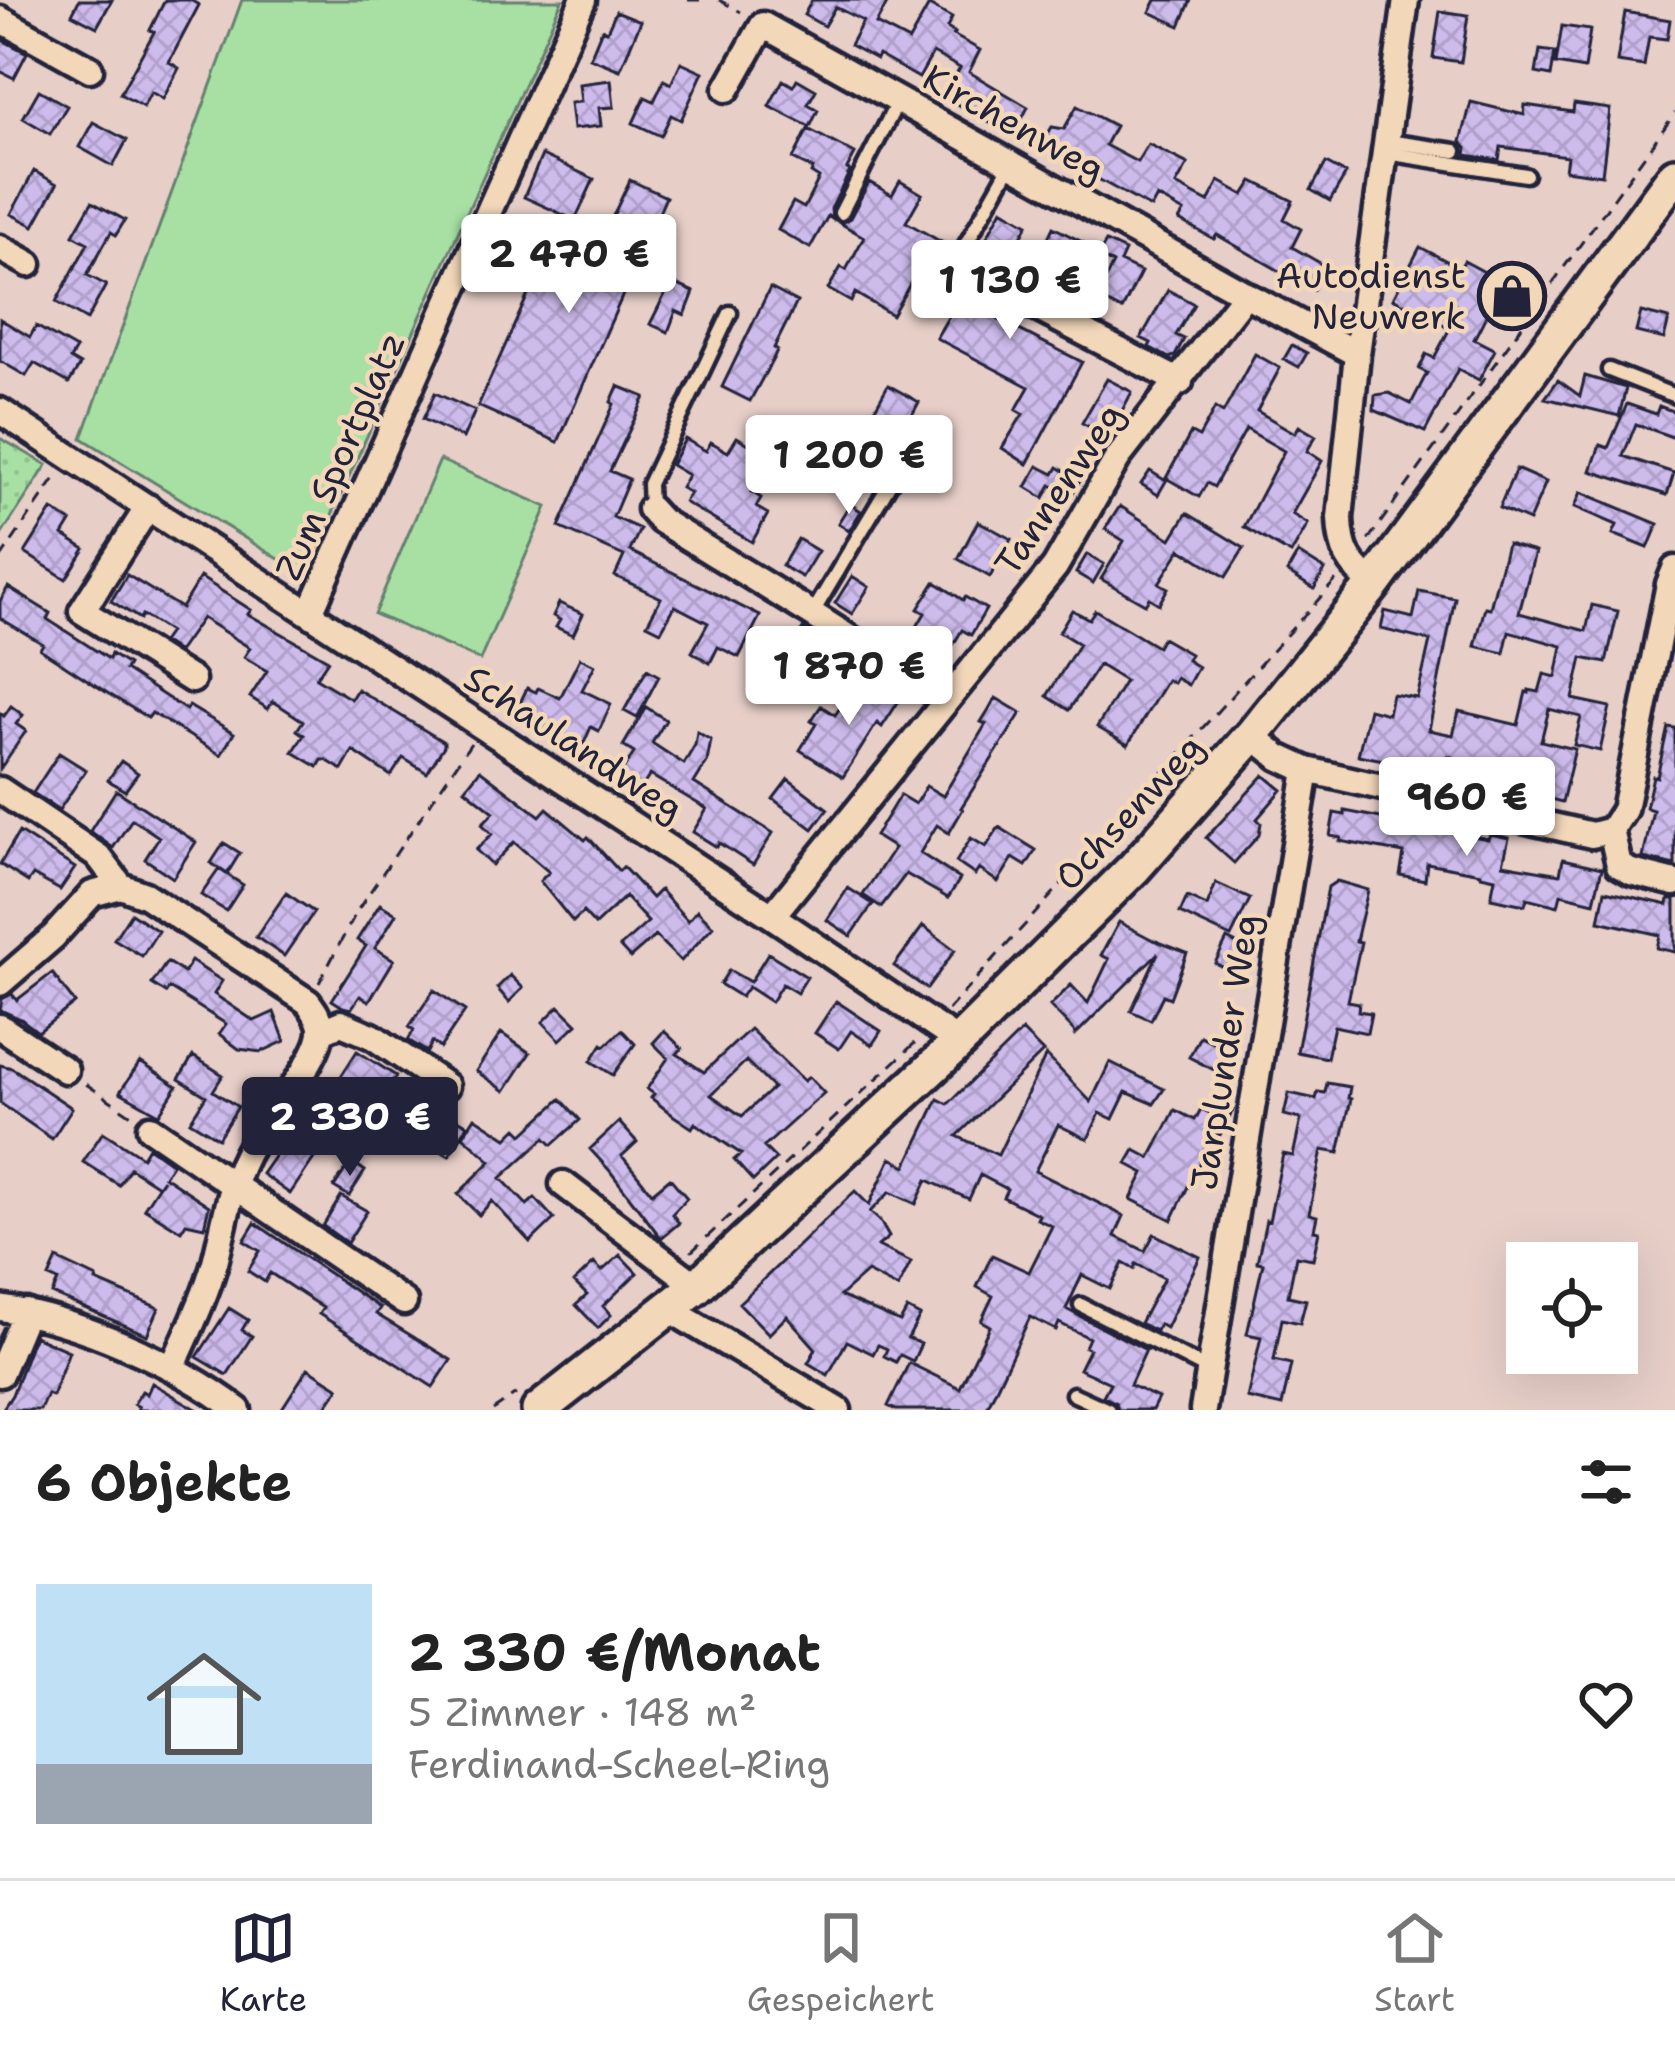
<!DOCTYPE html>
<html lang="de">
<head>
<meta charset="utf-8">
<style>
  body { margin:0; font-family:"Shantell Sans",sans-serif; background:#f6f6f6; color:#222; height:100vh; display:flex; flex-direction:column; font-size:45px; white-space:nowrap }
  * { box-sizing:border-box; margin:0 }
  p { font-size:39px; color:#767676 }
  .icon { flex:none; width:66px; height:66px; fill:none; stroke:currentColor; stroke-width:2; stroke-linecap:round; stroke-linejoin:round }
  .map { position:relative; height:1410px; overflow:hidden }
  .panel { display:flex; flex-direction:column; background:#fff; flex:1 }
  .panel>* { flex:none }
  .controls { position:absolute; left:1506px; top:1242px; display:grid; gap:24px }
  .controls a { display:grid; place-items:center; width:132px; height:132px; border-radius:0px; background:#fff; box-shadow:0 12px 48px #0002; font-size:60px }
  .price { position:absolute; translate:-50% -102px; padding:0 27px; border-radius:12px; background:#fff; color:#222; font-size:39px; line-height:78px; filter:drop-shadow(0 3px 6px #0008) }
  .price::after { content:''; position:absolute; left:50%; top:72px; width:36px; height:27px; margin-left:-18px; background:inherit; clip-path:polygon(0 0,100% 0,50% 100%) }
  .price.active { background:#22223b; color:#fff }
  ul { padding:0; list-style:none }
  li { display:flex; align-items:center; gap:36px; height:300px; padding:0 36px }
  li span { display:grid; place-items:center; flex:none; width:336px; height:240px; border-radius:0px; color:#555 }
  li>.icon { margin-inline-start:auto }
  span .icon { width:144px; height:144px; fill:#fffc; stroke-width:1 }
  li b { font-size:51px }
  h2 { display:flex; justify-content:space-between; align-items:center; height:144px; padding:0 36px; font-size:51px }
  .dock { display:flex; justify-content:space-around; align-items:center; height:168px; border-top:3px solid #e0e0e0; background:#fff; font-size:33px; color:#767676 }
  .dock a { display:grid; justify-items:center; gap:6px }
  .dock .active { color:#22223b }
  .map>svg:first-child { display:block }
  .grass { fill:url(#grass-dots); stroke:#658170; stroke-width:3 }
  .pitch { fill:#a8e0a4; stroke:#658170; stroke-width:3 }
  .building { fill:url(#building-cross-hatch); stroke:#22223b; stroke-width:3; fill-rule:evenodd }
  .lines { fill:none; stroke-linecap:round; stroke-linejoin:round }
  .lane-casing { stroke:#22223b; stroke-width:21 }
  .street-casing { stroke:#22223b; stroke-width:33 }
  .secondary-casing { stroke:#22223b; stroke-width:42 }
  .path { stroke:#22223b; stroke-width:3; stroke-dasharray:12 9; stroke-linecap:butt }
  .lane { stroke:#f2d7b9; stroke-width:12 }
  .street { stroke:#f2d7b9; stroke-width:24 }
  .secondary { stroke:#f2d7b9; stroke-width:33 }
  .labels { text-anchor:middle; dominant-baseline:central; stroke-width:9; stroke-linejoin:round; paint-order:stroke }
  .street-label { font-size:36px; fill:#22223b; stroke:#f2d7b9 }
  .poi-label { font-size:36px; fill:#22223b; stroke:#f2d7b9; text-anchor:end }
</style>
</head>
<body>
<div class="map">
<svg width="1675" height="1410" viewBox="0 0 1675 1410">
  <defs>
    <pattern id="grass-dots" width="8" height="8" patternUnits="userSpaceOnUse" patternTransform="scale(3)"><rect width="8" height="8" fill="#a8e0a4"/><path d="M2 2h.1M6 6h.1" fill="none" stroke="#90c08e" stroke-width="1.8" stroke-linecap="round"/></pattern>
    <pattern id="building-cross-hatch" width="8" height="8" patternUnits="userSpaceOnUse" patternTransform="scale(3)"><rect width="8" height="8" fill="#cdbbec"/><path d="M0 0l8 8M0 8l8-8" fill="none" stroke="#b0a0cb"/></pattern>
  </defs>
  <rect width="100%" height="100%" fill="#e7cfc8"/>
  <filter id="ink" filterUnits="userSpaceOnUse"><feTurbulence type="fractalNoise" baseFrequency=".00833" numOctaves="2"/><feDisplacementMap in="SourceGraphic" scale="24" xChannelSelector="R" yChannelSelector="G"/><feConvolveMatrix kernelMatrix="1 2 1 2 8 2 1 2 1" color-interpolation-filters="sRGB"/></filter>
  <g filter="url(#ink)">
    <path class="grass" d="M0,438L47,465L0,537Z"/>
    <path class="pitch" d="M242,0H562L305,575L82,438Z
      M440,460L547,507L480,660L374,614Z"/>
    <path class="building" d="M79,0H112L97,27L72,14Z
      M165,0H190L199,5L169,62L179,68L163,99L151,92L143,107L120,94L154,32L150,30Z
      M812,0H889L876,24L909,41L929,5L952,18L947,28L955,33L953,35L980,50L969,72L1028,107L1013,136L944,97L960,68L933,53L919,78L878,55L876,59L850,45L863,21L835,7L824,26L804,15Z
      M1156,0H1191L1180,26L1150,12Z
      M616,11L641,21L620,70L590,58L602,29L607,31Z
      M1440,11L1468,15L1461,62L1433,58Z
      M1625,12L1670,20L1667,39L1649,37L1644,66L1617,62Z
      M1562,26L1590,30L1584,69L1556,64Z
      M0,39L27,53L14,78L0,71Z
      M1540,50L1555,52L1551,76L1536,73Z
      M681,62L703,72L681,120L671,115L661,136L633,123L645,97L654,101L664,80L671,84Z
      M797,79L816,90L808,104L818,110L810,127L769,106L783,80L793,86Z
      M611,80L614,107L599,108L601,126L573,129L570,103L581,102L579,84Z
      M39,90L67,106L50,134L23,118Z
      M1471,102L1524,115L1525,105L1573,112L1574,104L1610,109L1602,175L1565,170L1567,156L1501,147L1499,160L1466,155L1467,148L1461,142Z
      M1077,106L1115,126L1105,145L1137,162L1148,144L1188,164L1176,185L1208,202L1219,181L1244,195L1253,181L1293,201L1284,219L1301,229L1292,247L1327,267L1313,290L1217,235L1214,239L1179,220L1184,212L1157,197L1151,208L1045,150L1048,145L1043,142L1052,127L1064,129Z
      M93,122L127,140L113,166L79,147Z
      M808,129L855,154L847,169L850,171L831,209L832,219L828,216L810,248L778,230L793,202L804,208L819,178L811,173L813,169L793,159Z
      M542,155L594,179L575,220L524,197Z
      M1326,163L1346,174L1330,201L1311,190Z
      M34,171L57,184L34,226L11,214Z
      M630,180L666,197L558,442L478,406L562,219L603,237Z
      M900,181L922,194L906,222L952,248L933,281L917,272L892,315L855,293L851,302L828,289L841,267L846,270L864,237L840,223L850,218L869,182L892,195Z
      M92,202L125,220L116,235L111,232L87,275L106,285L87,320L56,302L88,243L73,235Z
      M1002,209L1028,224L996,283L992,281L978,309L1082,362L1027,464L1002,448L1023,414L1016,410L1029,387L936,338L975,271L970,269Z
      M1053,227L1084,243L1067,279L1041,266L1052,245L1046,242Z
      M1106,242L1125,251L1120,262L1141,272L1122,310L1096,297L1113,264L1098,256Z
      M1420,247L1460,268L1464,261L1518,290L1504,316L1490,308L1474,339L1495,350L1479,380L1458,369L1425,432L1374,410L1375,395L1389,393L1411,404L1427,373L1419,369L1426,354L1434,358L1450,328L1393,298Z
      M671,282L694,292L685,315L676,311L668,332L650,324Z
      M770,288L797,302L774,348L777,350L774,357L750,401L722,387Z
      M1168,290L1194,304L1176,335L1184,339L1175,356L1169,358L1149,347L1151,343L1141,338Z
      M1641,312L1669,319L1664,339L1636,332Z
      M0,319L30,337L36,326L76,349L70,359L80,365L69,383L34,363L26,376L0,361Z
      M1292,345L1307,353L1299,367L1284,359Z
      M1255,354L1280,368L1257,411L1295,433L1299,426L1316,436L1307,451L1322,461L1292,514L1308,524L1291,554L1244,527L1284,451L1246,429L1214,487L1207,483L1199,497L1166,478L1191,433L1199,437L1215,408L1223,413Z
      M1585,376L1626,388L1619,416L1545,398L1558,380L1580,396Z
      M1107,379L1132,392L1108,437L1082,423Z
      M888,385L919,402L898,441L867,423Z
      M618,386L645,397L610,471L629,479L613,517L640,529L630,551L760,616L739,657L718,647L710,663L692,652L708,623L675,606L661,631L647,624L661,598L615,576L624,556L559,527L614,404L611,402Z
      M435,393L475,411L463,438L423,419Z
      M1627,404L1656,414L1659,406L1675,412V438L1636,424L1623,456L1674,473L1667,495L1591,471L1600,445L1608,448Z
      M737,437L762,452L759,457L770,463L752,492L761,498L756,507L768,514L752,542L684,502L690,493L681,488L688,475L671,465L685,439L706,451L711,442L728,452Z
      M1038,466L1054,474L1058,467L1080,481L1071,496L1051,485L1044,498L1026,487Z
      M1516,469L1546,482L1529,521L1499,508Z
      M1150,471L1166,481L1158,495L1141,484Z
      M1581,492L1658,524L1648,548L1613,534L1617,525L1575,507Z
      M850,504L861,511L849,531L838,523Z
      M1120,506L1171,539L1187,513L1244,548L1226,577L1181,549L1159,583L1168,588L1159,604L1149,598L1145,604L1101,579L1124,541L1105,529Z
      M52,510L71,522L63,535L85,549L66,579L25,553Z
      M978,521L1011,539L990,577L958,559Z
      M798,539L818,551L802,577L782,566Z
      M1507,544L1535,552L1519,613L1586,631L1592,605L1618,611L1606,663L1582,658L1573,699L1610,707L1600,751L1574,745L1581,717L1549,709L1541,741L1575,749L1562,802L1529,794L1533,777L1448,756L1445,772L1358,755L1369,709L1388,714L1392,694L1417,698L1430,641L1381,629L1385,611L1413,618L1419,591L1455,598L1429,730L1453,735L1459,711L1518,725L1526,692L1529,693V690L1539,692L1544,674L1556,677L1562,646L1509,631L1504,653L1475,646L1485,607L1490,608Z
      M1298,553L1325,570L1314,589L1287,572Z
      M1087,554L1104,564L1093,583L1076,573Z
      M127,575L181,608L200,577L251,610L248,614L328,660L316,678L351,699L357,689L444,742V746L427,773L403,758L391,776L353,751L342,770L326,760H322L318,767L293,752L304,735L297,730L303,721L273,701L268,709L250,697L267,671L244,657L250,648L202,618L178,652L162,642L169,632L142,615L140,619L111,601Z
      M852,576L869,587L852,614L835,603Z
      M935,582L963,600L965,597L986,609L971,635L962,630L944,660L908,642L925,613L918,609Z
      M8,587L50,613L47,619L109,659L111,654L128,665L125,670L186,710L189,706L234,733L221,755L152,713L148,718L109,694L40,649L43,644L0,618V601Z
      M559,603L583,614L573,635L556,627L560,620L553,616Z
      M1072,610L1089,619L1095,610L1157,647L1162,638L1190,654L1187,660L1198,667L1188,685L1176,678L1173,683L1167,680L1128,745L1097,727L1125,681L1099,665L1069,710L1047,696L1079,644L1059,632Z
      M803,629L828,645L809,674L784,658Z
      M580,658L595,665L582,690L611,704L599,731L591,727L580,752L559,742L560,739L513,718L527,688L536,692L538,688L560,698Z
      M647,669L659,676L637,718L624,711Z
      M882,684L902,696L882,727L877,723L843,777L800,750L816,724L811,721L821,706L835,715L844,702L852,707L865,685L877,693Z
      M996,698L1021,713L961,808L963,809L949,833L937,825L920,853L960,879L948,898L906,874L881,907L863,895L894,848L875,836L900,795L915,804L926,786L943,796L986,724L981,722Z
      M11,706L23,715L16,724L26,731L0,769V713L4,716Z
      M646,707L666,720L652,743L684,764L695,745L697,732L711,740L707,762L694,783L773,833L753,865L719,843L717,847L693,832L707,809L650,775L638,793L617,779L634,753L623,746Z
      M1668,727L1675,728V865L1643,858L1653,810L1646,808L1653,776L1657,777Z
      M59,753L86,770L59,810L33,793Z
      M121,761L138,773L125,791L108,780Z
      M480,770L540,816L547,808L585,840L588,837L619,871L623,867L652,898L660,890L688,921L697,910L713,926L681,961L655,936L630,958L620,947L648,922L625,897L595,925L583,912L573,922L540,881L549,872L514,842L492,865L476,850L492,834L482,824L494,812L465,789Z
      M1264,775L1282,790L1257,819L1261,823L1259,835L1234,863L1206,838Z
      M788,779L828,809L813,829L773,799Z
      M116,790L196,842L173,878L145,859L159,837L132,819L113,848L90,831Z
      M1345,811L1488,839L1490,834L1509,838L1503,864L1560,874L1563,859L1602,868L1594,902L1561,894L1558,906L1527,898L1525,905L1491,898L1495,878L1481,875V873L1427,863L1425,880L1400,875L1404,853L1340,841L1341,838L1330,836L1334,813L1345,815Z
      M999,827L1036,850L1026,866L1013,858L998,882L979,869L975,875L956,862L971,838L986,847Z
      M19,832L75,868L60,890L33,875L28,882L0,864Z
      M224,843L240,853L227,874L211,863Z
      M219,869L243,885L226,911L201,895Z
      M1337,881L1368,890L1356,941L1361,942L1348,1001L1359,1003L1358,1011L1371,1013L1367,1033L1334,1026L1327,1058L1297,1052L1328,887Z
      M1216,883L1250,899L1231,937L1180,913L1187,897L1207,906Z
      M848,888L873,904L851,936L827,920Z
      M1605,891L1668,905L1669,899H1675V952L1657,948L1660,935L1599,921Z
      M286,893L314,912L284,956L256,937Z
      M380,904L396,914L375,948L394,960L369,1001L360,996L351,1009L343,1007L332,1000L366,946L357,940Z
      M131,913L158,931L142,956L114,939Z
      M1119,922L1151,939L1187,953L1170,998L1163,995L1151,1020L1131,1011L1158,953L1075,1035L1074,1031L1050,1006L1071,985L1088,1003L1109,959L1101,955Z
      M923,926L955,950L927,989L894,966Z
      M1227,939L1246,949L1234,973L1215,963Z
      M768,953L807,977L797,993L782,984L771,1002L748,987L741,997L720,984L729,970L750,982Z
      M191,961L222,981L214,994L254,1021L274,1012L285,1041L261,1052L239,1049L219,1034L226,1024L169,988L166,993L152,984L167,962L184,973Z
      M52,973L75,1003L38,1032L21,1019L0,1010L2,999L12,994L17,1000Z
      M510,975L523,988L509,1002L497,988Z
      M434,990L465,1011L440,1048L432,1042L427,1052L408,1040L414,1030L409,1027Z
      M836,1001L881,1031L872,1045L851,1031L839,1049L815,1033Z
      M559,1006L577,1024L560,1040L543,1022Z
      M750,1029L804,1081L809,1077L824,1093L764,1147L776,1159L753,1181L734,1160L741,1154L695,1123L692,1128L674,1116L651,1098L654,1094L647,1089L668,1058L653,1043L664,1031L682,1048L677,1054L704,1072ZM746,1061L773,1088L742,1116L711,1095Z
      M622,1030L635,1044L613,1075L591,1061L602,1044L605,1046Z
      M1022,1031L1043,1052L957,1136L998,1155L1046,1055L1091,1102L1110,1062L1164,1089L1154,1104L1126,1092L1113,1119L1100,1113L1088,1139L1058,1125L1035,1171L1124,1216L1115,1236L1145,1251L1154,1234L1200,1257L1166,1328L1159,1324L1156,1331L1140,1323L1164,1278L1136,1264L1134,1269L1123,1263L1110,1289L1082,1275L1066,1309L1146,1350L1130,1385L1158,1398L1152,1410H1118L1116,1403L1103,1396L1110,1383L1079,1369L1089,1349L1085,1347L1089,1338L1059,1323L1056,1330L1030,1317L986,1410H896L888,1406L909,1363L960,1388L990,1326L981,1321L993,1296L977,1287L992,1255L1029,1272L1052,1226L1037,1219L1039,1215L1003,1197L1007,1189L980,1175L969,1199L927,1180L916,1204L890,1192L870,1212L880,1221L889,1237L878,1246L911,1262L898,1288L867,1272L840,1296L900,1322L907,1309L920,1316L908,1338L921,1344L913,1361L900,1355L896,1362L884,1356L887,1349L878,1345L873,1354L847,1341L828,1375L808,1363L816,1349L787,1316L769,1334L739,1303L855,1191L869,1205L891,1158L906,1166L938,1099L948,1104Z
      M501,1033L530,1053L505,1091L476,1071Z
      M1200,1036L1227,1049L1216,1071L1189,1057Z
      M357,1051L396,1076L393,1080L468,1125L449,1156L398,1124L400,1122L338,1081Z
      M193,1056L223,1075L213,1091L238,1107L218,1138L190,1121L206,1096L179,1079Z
      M140,1062L177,1086L159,1114L120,1092Z
      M0,1065L12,1068L72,1108L52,1139L0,1103Z
      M1327,1083L1350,1087L1348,1098L1351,1099L1339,1153L1322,1150L1309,1214L1317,1216L1314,1230L1319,1231L1313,1259L1296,1256L1288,1296L1306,1300L1300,1323L1282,1319L1274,1360L1291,1364L1282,1406L1247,1398L1261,1337L1247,1334L1263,1263L1257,1262L1266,1220L1269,1221L1283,1154L1293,1156L1301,1119L1284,1115L1289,1093L1316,1099L1318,1092L1325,1093Z
      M561,1099L580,1120L552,1145L545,1138L501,1178L527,1205L535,1198L554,1219L530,1242L492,1201L479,1215L458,1194L491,1161L463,1136L475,1117L507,1138L517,1128L523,1134Z
      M1216,1101L1233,1110L1220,1135L1214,1132L1172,1220L1131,1199L1144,1173L1127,1164L1135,1150L1150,1158L1175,1110L1195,1120L1201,1109L1210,1113Z
      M619,1122L637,1142L622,1156L652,1193L670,1178L687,1198L672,1214L679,1223L661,1238L610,1171L590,1149Z
      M303,1127L325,1142L290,1194L262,1174L287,1138L293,1142Z
      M103,1132L142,1157L148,1147L172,1164L164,1176L209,1206L204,1227L186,1223L181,1231L144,1208L163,1179L158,1186L130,1168L119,1185L83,1162Z
      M351,1161L365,1171L349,1196L334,1187Z
      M341,1196L367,1211L347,1243L323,1226Z
      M255,1223L380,1308L376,1314L451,1360L433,1387L319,1314L323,1308L270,1273L265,1282L248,1271L260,1251L244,1241Z
      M620,1255L637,1273L603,1306L611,1315L598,1328L576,1305L587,1295L574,1282L594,1263L602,1271Z
      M57,1259L97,1278L96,1281L159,1308L147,1335L52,1294L58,1281L49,1277Z
      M229,1308L248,1320L242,1330L252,1336L227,1375L197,1357Z
      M34,1336L69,1351L52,1396L47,1394L40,1410H2L12,1395Z
      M308,1368L339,1388L324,1410H281Z
      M152,1383L198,1410H137L139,1407L134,1404L142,1391L147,1394Z"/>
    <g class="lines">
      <g class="lane-casing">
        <path id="lane" d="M1387,141L1455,151
          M1386,153L1526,175
          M841,213L898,101
          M938,294L1011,164
          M1609,370L1675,396
          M650,509L649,484L730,313
          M812,614L895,475
          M1081,1305L1209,1370
          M1073,1394L1108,1410"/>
      </g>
      <g class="street-casing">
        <path id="street" d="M0,19L90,69
          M727,89L763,25L1245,294L1357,354
          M0,248L29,264
          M1031,305L1180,382
          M0,411L772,916L959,1042
          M148,507L82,611L192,680
          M650,509L661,521L812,614L946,700
          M1373,585C1349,562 1341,553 1340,518L1357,354L1406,0
          M310,613L583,0
          M1307,770L1592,835L1611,830L1624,810L1669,584L1675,569
          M0,790L99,857L121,886L145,895L308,1002C314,1010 319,1017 321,1027C324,1056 267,1119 251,1146C230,1181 225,1224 215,1262C205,1298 188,1332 173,1366
          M1611,830L1619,865L1631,872L1675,883
          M772,916L1055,567L1117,459L1245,294
          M0,983L53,937L92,894L121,886
          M0,1027L65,1070
          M322,1031L341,1023L372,1036L446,1086
          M150,1128L404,1302
          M563,1184L697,1286
          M672,1305L684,1318L838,1410
          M0,1308C78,1320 175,1362 238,1410
          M0,1374L26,1312
          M1203,1410L1307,770L1279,757L1252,735"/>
      </g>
      <g class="secondary-casing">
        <path id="secondary" d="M539,1410L697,1286L950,1051L1134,868L1252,735L1373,585L1675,175"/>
      </g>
      <path class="path" d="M688,0H701
        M719,0L741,12
        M1368,540L1675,113
        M0,559L56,477
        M319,983L357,911L471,743
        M948,1010L1336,580
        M86,1084L133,1116
        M691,1252L916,1042
        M493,1410L516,1394"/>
      <use href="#lane" class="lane"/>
      <use href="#street" class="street"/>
      <use href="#secondary" class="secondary"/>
    </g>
  </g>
  <defs>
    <g id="shop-ring" transform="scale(3.45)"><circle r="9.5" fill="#f2d7b9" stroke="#22223b" stroke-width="1.5"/><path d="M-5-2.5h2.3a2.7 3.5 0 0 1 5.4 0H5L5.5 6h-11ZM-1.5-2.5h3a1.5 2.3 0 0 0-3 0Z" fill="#22223b"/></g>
  </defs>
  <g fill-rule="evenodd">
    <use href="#shop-ring" x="1512" y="296"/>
  </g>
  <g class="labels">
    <g class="street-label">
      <text transform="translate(1014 123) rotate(29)">Kirchenweg</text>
      <text transform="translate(340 456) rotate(-66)">Zum Sportplatz</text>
      <text transform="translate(1059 489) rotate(-56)">Tannenweg</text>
      <text transform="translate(574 743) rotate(33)">Schaulandweg</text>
      <text transform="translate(1129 812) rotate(-47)">Ochsenweg</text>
      <text transform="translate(1225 1052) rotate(-81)">Jarplunder Weg</text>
    </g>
    <g class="poi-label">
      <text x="1466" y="275">Autodienst<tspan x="1466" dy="41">Neuwerk</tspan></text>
    </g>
  </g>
</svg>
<div class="controls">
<a><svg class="icon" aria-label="locate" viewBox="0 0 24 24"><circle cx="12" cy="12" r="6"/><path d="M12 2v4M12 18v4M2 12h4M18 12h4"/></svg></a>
</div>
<b class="price" style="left:569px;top:316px">2 470 €</b>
<b class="price" style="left:1010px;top:342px">1 130 €</b>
<b class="price" style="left:849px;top:517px">1 200 €</b>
<b class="price" style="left:849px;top:728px">1 870 €</b>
<b class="price" style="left:1467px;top:859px">960 €</b>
<b class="price active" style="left:350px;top:1179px">2 330 €</b>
</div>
<section class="panel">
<h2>6 Objekte<svg class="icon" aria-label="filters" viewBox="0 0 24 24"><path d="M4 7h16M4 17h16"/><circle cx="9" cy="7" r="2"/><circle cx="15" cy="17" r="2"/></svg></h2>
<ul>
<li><span style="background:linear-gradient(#bfe0f5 75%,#9aa5b1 0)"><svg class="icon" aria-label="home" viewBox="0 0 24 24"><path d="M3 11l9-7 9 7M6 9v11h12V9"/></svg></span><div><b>2 330 €/Monat</b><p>5 Zimmer · 148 m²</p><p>Ferdinand-Scheel-Ring</p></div><svg class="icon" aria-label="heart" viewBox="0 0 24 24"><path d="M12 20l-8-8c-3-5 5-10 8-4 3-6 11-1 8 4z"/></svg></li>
</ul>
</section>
<nav class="dock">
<a class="active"><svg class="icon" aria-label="map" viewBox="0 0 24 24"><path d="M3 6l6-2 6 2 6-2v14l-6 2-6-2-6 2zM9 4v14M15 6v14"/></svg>Karte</a>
<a><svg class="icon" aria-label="saved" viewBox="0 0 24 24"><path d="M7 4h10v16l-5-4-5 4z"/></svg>Gespeichert</a>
<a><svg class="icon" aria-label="home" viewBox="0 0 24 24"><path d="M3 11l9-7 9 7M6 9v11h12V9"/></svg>Start</a>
</nav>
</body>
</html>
